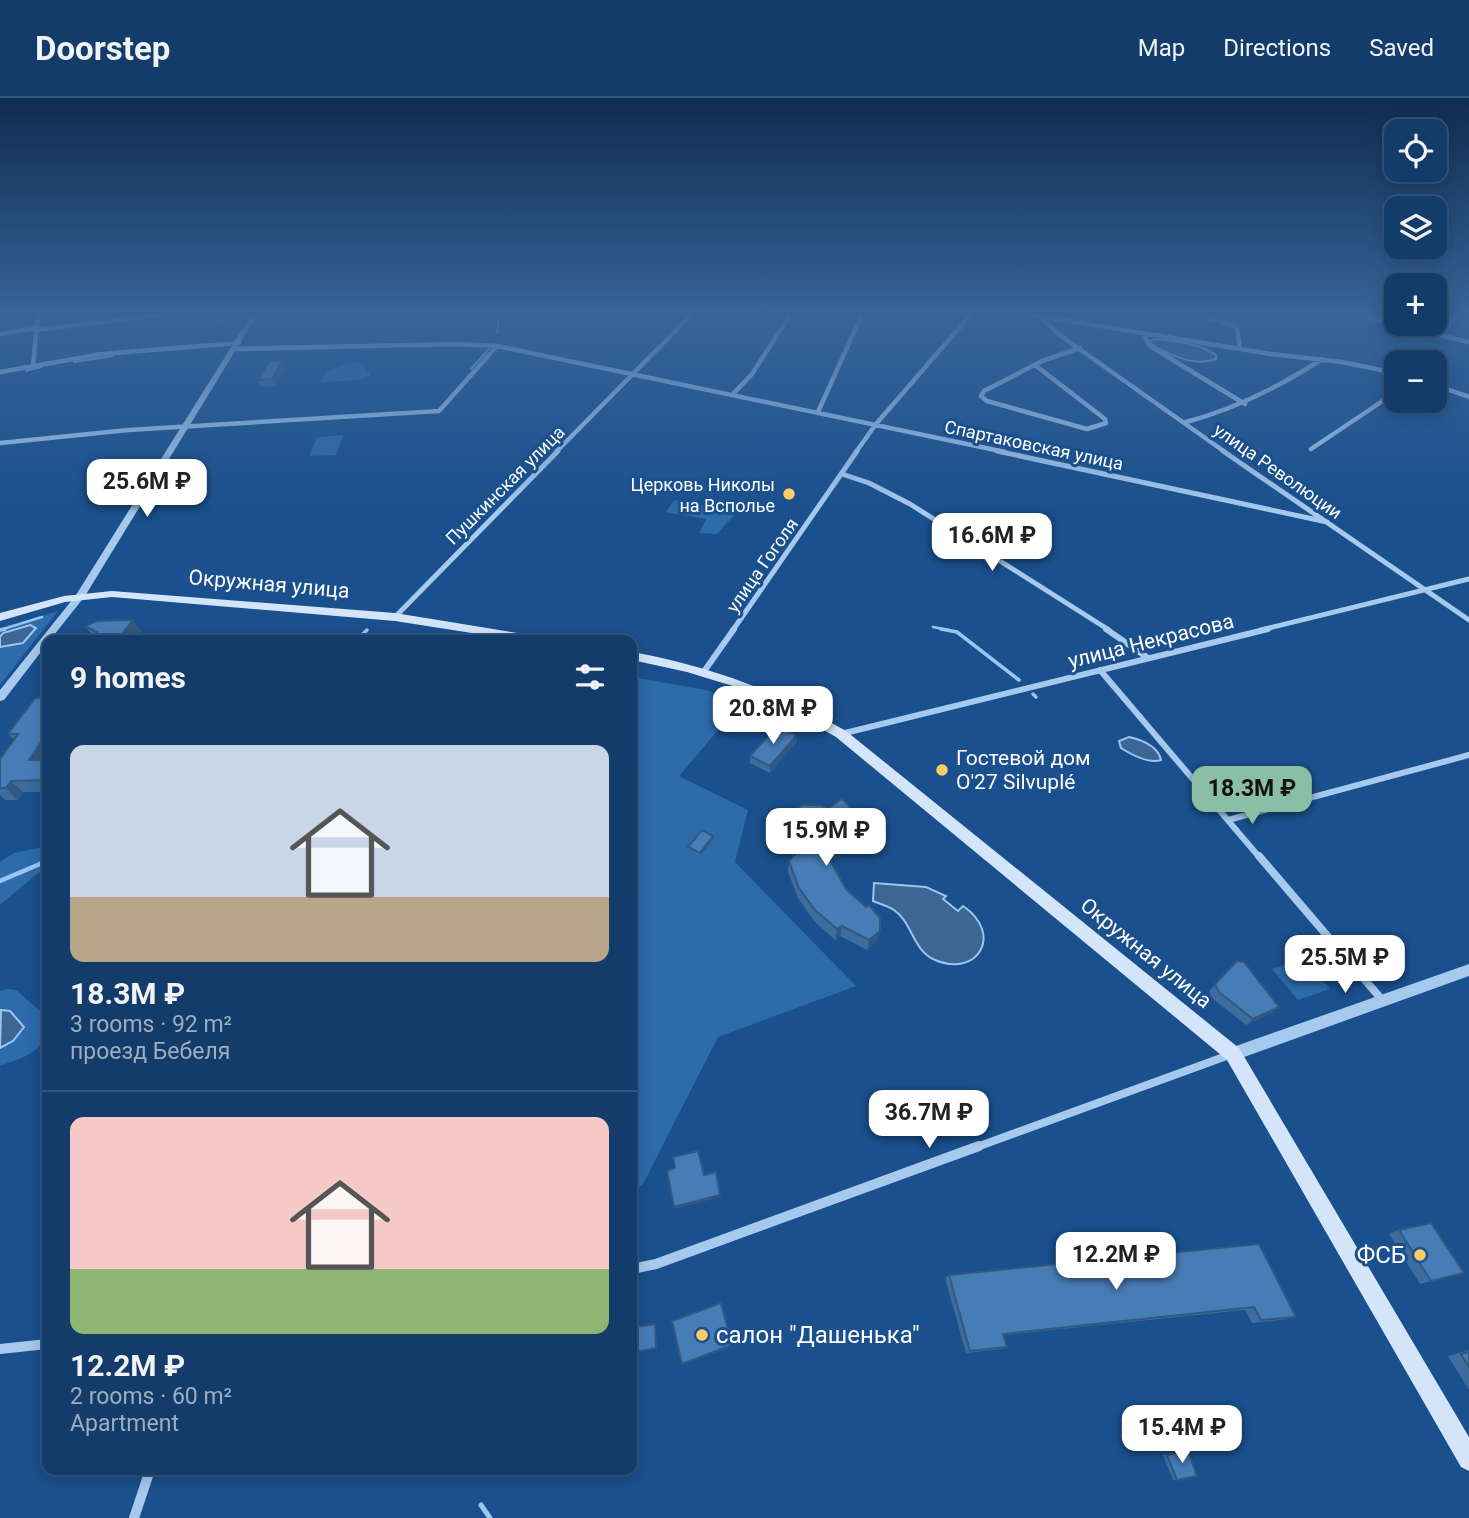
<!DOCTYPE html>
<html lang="en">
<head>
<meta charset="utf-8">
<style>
  body { margin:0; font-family:Roboto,sans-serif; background:#214772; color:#f1f3f6; height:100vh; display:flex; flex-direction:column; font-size:26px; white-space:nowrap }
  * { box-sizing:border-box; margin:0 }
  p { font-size:23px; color:#9dadc1 }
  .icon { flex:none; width:38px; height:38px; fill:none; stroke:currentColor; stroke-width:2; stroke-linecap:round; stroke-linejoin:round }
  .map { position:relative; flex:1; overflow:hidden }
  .side { position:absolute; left:42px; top:537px; width:595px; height:840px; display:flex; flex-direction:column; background:#143c6a; border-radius:14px; box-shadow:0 4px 18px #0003,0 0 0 2px #33567e }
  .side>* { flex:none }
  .buttons { position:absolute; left:1384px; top:21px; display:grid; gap:14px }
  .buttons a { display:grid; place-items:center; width:63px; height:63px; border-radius:14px; background:#143c6a; box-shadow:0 4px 18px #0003,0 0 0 2px #33567e; font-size:35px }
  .price { position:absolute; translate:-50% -60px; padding:0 16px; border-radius:14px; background:#fff; color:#222; font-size:23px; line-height:46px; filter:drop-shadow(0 2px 4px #0008) }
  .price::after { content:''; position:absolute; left:50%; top:42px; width:21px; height:16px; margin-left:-10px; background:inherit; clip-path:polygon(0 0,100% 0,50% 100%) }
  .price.selected { background:#8abfa5; color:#111 }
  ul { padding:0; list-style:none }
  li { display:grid; align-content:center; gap:14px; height:371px; padding:0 28px }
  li+li { border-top:2px solid #33567e }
  li span { display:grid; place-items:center; height:217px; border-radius:14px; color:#555 }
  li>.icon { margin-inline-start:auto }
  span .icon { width:126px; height:126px; fill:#fffc; stroke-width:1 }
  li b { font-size:30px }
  h2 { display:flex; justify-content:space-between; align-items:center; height:84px; padding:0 28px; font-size:30px }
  header { display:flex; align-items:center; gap:42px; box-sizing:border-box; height:98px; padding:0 35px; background:#143c6a; border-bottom:2px solid #33567e }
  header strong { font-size:33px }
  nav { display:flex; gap:38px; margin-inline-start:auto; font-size:24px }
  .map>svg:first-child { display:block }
  .green { fill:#2d6bab }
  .water { fill:#3e6692; stroke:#99c5f0; stroke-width:2 }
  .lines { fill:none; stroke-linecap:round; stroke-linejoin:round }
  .stream-far4 { stroke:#99c5f0; stroke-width:2 }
  .stream-far3 { stroke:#99c5f0; stroke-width:2.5 }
  .stream-far2 { stroke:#99c5f0; stroke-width:3.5 }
  .stream-far1 { stroke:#99c5f0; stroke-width:4.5 }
  .stream { stroke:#99c5f0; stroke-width:5 }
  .minor-far4 { stroke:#a7c9ee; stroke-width:4.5 }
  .minor-far3 { stroke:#a7c9ee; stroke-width:5 }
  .minor-far2 { stroke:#a7c9ee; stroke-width:6 }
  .minor-far1 { stroke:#a7c9ee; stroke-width:8 }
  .minor { stroke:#a7c9ee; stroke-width:10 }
  .tertiary { fill:#a7c9ee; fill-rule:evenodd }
  .secondary { fill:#d4e5fa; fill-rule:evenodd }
  .wall { fill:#3d6c9d }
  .shaded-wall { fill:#325880 }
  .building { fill:#477db7; stroke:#325880; stroke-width:2 }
  .poi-dot { fill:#ffcd63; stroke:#1a508d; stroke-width:2.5 }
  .labels { text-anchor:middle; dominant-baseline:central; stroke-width:6; stroke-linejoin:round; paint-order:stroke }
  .far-street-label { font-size:18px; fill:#fff; stroke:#1a508d }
  .far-poi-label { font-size:18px; fill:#fff; stroke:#1a508d; text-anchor:end }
  .street-label { font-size:21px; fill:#fff; stroke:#1a508d }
  .poi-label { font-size:21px; fill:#fff; stroke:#1a508d; text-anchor:start }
  .near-poi-label { font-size:24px; fill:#fff; stroke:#1a508d; text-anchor:end }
</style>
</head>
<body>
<header>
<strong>Doorstep</strong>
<nav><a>Map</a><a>Directions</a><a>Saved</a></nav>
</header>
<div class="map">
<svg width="1469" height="1420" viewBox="0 0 1469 1420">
  <rect width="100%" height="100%" fill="#1a508d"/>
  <path class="green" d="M350,265H359L371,277L359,282L320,284L328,272Z
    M343,337L336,357L309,358L317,339Z
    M674,402L737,414L717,436L699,435L706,421L666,414Z
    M58,513L0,587V530Z
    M632,579L706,592L742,604L679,678L748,712L735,764L856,888L718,939L643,1086L632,1096Z
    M47,748V772L38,775L0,807V764L14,755Z
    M1303,861L1330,891L1298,902L1272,871Z
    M7,891L16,892L47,919C47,954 29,957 0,968V950L14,943L0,912V893Z"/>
  <path class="water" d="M1155,241C1175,243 1199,245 1216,257V261C1195,269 1169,257 1151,246L1150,243Z
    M30,527L36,530L23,545L0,549V539L3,535Z
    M1129,639C1142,642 1158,648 1161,662C1148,666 1132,657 1121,650L1119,643Z
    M874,785L926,789L946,798L943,801L958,813L963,808C1004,836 978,880 935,862C913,853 912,824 894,812C888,808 880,806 873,803Z
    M1,912L10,913L24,929L13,943L0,950Z"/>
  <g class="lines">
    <path class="stream-far4" d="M497,235L499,214
      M74,264L114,258
      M471,271L489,251
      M26,273L41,269"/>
    <path class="stream-far3" d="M933,529L949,532
      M0,532L42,519"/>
    <path class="stream-far2" d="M941,531L957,534L1019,582
      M0,532L5,531
      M357,542L367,532
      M1033,596L1036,599"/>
    <path class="stream-far1" d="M0,783L47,763"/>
    <path class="stream" d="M481,1407L490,1420"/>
    <path class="minor-far4" d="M1015,214L1271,256L1342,264L1396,275
      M1191,214L1237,229L1240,251
      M1346,214L1469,244
      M1040,219L1061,238L1225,354
      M36,232L166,216
      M1143,235L1150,248L1245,306
      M0,236L36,230
      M1441,237L1459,214
      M236,251L457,246L497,248L1005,354
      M1035,267L1105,321L1106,325L1087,331L987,303L981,298L984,293L1042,263L1080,250
      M33,268L38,214
      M0,274L102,256L239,245
      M1435,287L1469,299
      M733,296L752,276L792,214
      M818,314L863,214
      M1186,324C1236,311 1279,289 1322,261
      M0,345L128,332L439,313L497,248
      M1311,351L1396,294
      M556,354L694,214
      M856,354L876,326L973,214"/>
    <path class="minor-far3" d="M997,353L1327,424
      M1223,353L1469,522
      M842,376L869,385L910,406L1109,532
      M395,519L558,353
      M733,532L857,353
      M1261,532L1469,481"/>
    <path class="minor-far2" d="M1106,531L1148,560
      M705,572L734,531
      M1100,572L1260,760
      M841,636L1268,531
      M1228,722L1469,657"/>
    <path class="minor-far1" d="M1259,758L1383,903
      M974,1050L1232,956"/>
    <path class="minor" d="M632,1171L656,1166L979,1048
      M0,1251L47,1246
      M134,1420L150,1372"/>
    <path class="tertiary" d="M253,214H259L85,498L50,542H47V546L4,602L0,603V592L76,497Z
      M1469,866V878L1233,963L1228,961L1225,956L1228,951L1233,949Z"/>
    <path class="secondary" d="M112,493L395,515L536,538L542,542H516L395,523L112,499L65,504L0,523V515L64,498Z
      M632,554C709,568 778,593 846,633L1239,950L1469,1339V1373L1461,1369L1227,962L836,639L786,611L736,589L687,574L632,562Z"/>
  </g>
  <path class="wall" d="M208,214H233L226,225H213Z
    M283,262L286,269L275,288L261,289L258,282Z
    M85,528L142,534L93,538Z
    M47,595V694H23L18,702H5L0,697V661L14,642L8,636Z
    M797,637L796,645L770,675L750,665V658Z
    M854,713L852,724L845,729L846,735L844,746L838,758L830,763L877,843L867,852L840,838L835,842L814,823L798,800L788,774L789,763L793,758L785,749L783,737L784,725Z
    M713,741L700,758L688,752V749Z
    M1237,863L1279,909L1272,915L1246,927L1212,900L1209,893Z
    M1399,1132L1464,1175L1420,1186L1389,1136Z
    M1259,1146L1296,1219L1287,1221L1252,1225L1245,1212L1003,1237L1007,1249L1002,1251L966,1255L945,1180L949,1177Z
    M1469,1252V1292L1448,1258Z
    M1183,1353H1188L1177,1382H1173L1163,1357Z"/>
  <path class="shaded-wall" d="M55,214H70L56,217Z
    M221,214H233L226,225Z
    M283,262L286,269L275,288L272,281Z
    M133,522L142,534L135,542H117Z
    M797,637L796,645L770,675V668Z
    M44,640L47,643V663L29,662Z
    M11,683L23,694L18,702L6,690Z
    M854,713L852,724L842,731L843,720Z
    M846,735L844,746L838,758L824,766L826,755Z
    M713,738V741L700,758V755Z
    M842,828L840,838L835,842L837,831Z
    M880,833L877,843L867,852L869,842Z
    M1279,909L1272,915L1246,927L1253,921Z
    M720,1097L721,1099L674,1111V1109Z
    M732,1247V1249L682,1267V1266Z"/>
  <path class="building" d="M283,262L272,281L258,282L270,263Z
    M133,522L117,542H90L97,534L85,528L97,523Z
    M47,595V640H44L29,662H47V682L11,683L6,690H0V661L18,636H8L35,600H43Z
    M777,628L797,637L770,668L750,658Z
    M842,701L854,713L843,720L846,735L840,747L826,755L846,791L866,809L869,807L880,820V833L869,842L842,828L837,831L815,812L799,790L789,763L799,752L786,738L784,725L791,714L803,707H819L829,710Z
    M702,732L713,738L700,755L688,749Z
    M1237,863L1244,864L1279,909L1253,921L1219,894L1215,886Z
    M698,1053L704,1077L716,1074L720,1097L674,1109L667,1073L675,1070L673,1059Z
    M1431,1125L1464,1175L1431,1183L1399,1132Z
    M1259,1146L1296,1219L1261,1222L1254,1209L1003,1236L1007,1249L970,1253L949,1177Z
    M721,1205L732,1247L682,1266L672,1223Z
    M655,1226L656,1250L636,1254L635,1229Z
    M1469,1254V1269L1461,1256Z
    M1188,1353L1197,1378L1177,1382L1167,1357Z"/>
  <linearGradient id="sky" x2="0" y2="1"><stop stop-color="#0e2c4e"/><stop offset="0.52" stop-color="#38649a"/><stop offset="1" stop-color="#38649a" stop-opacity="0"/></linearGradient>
  <rect width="1469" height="413" fill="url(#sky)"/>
  <g class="poi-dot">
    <circle cx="789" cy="396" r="7"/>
    <circle cx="942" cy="672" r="7"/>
    <circle cx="1420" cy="1157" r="7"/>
    <circle cx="702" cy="1237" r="7"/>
  </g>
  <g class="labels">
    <g class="far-street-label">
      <text transform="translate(1034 347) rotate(12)">Спартаковская улица</text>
      <text transform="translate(1278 373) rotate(35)">улица Революции</text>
      <text transform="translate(505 387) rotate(-45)">Пушкинская улица</text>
      <text transform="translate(762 467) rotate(-55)">улица Гоголя</text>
    </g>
    <g class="far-poi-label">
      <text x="775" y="386">Церковь Николы<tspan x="775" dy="21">на Всполье</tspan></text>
    </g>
    <g class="street-label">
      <text transform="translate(269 486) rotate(5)">Окружная улица</text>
      <text transform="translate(1151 543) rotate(-14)">улица Некрасова</text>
      <text transform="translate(1146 855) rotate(39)">Окружная улица</text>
    </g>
    <g class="poi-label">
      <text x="956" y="660">Гостевой дом<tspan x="956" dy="24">O'27 Silvuplé</tspan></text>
    </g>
    <g class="near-poi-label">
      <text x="1406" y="1157">ФСБ</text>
      <text x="716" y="1237" text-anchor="start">салон "Дашенька"</text>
    </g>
  </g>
</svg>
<div class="buttons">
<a><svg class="icon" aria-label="locate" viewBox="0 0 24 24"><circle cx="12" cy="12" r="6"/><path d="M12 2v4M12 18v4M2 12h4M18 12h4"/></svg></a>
<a><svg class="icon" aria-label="layers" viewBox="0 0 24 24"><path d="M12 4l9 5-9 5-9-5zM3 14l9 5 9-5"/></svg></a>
<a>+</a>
<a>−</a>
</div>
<b class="price" style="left:147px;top:421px">25.6M ₽</b>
<b class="price" style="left:992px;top:475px">16.6M ₽</b>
<b class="price" style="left:773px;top:648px">20.8M ₽</b>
<b class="price selected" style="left:1252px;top:728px">18.3M ₽</b>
<b class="price" style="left:826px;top:770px">15.9M ₽</b>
<b class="price" style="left:1345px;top:897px">25.5M ₽</b>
<b class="price" style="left:929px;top:1052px">36.7M ₽</b>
<b class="price" style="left:1116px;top:1194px">12.2M ₽</b>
<b class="price" style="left:1182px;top:1367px">15.4M ₽</b>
<section class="side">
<h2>9 homes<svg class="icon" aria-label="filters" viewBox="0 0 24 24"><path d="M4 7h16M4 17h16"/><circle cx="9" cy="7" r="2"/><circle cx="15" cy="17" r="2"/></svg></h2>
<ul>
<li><span style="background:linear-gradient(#c9d6e8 70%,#b9a48a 0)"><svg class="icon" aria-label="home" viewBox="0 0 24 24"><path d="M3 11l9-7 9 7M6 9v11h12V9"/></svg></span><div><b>18.3M ₽</b><p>3 rooms · 92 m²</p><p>проезд Бебеля</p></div></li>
<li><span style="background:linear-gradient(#f6c9c9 70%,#8fb573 0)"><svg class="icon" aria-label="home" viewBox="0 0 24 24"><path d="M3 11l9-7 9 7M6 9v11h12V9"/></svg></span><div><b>12.2M ₽</b><p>2 rooms · 60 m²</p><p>Apartment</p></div></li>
</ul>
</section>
</div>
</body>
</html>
